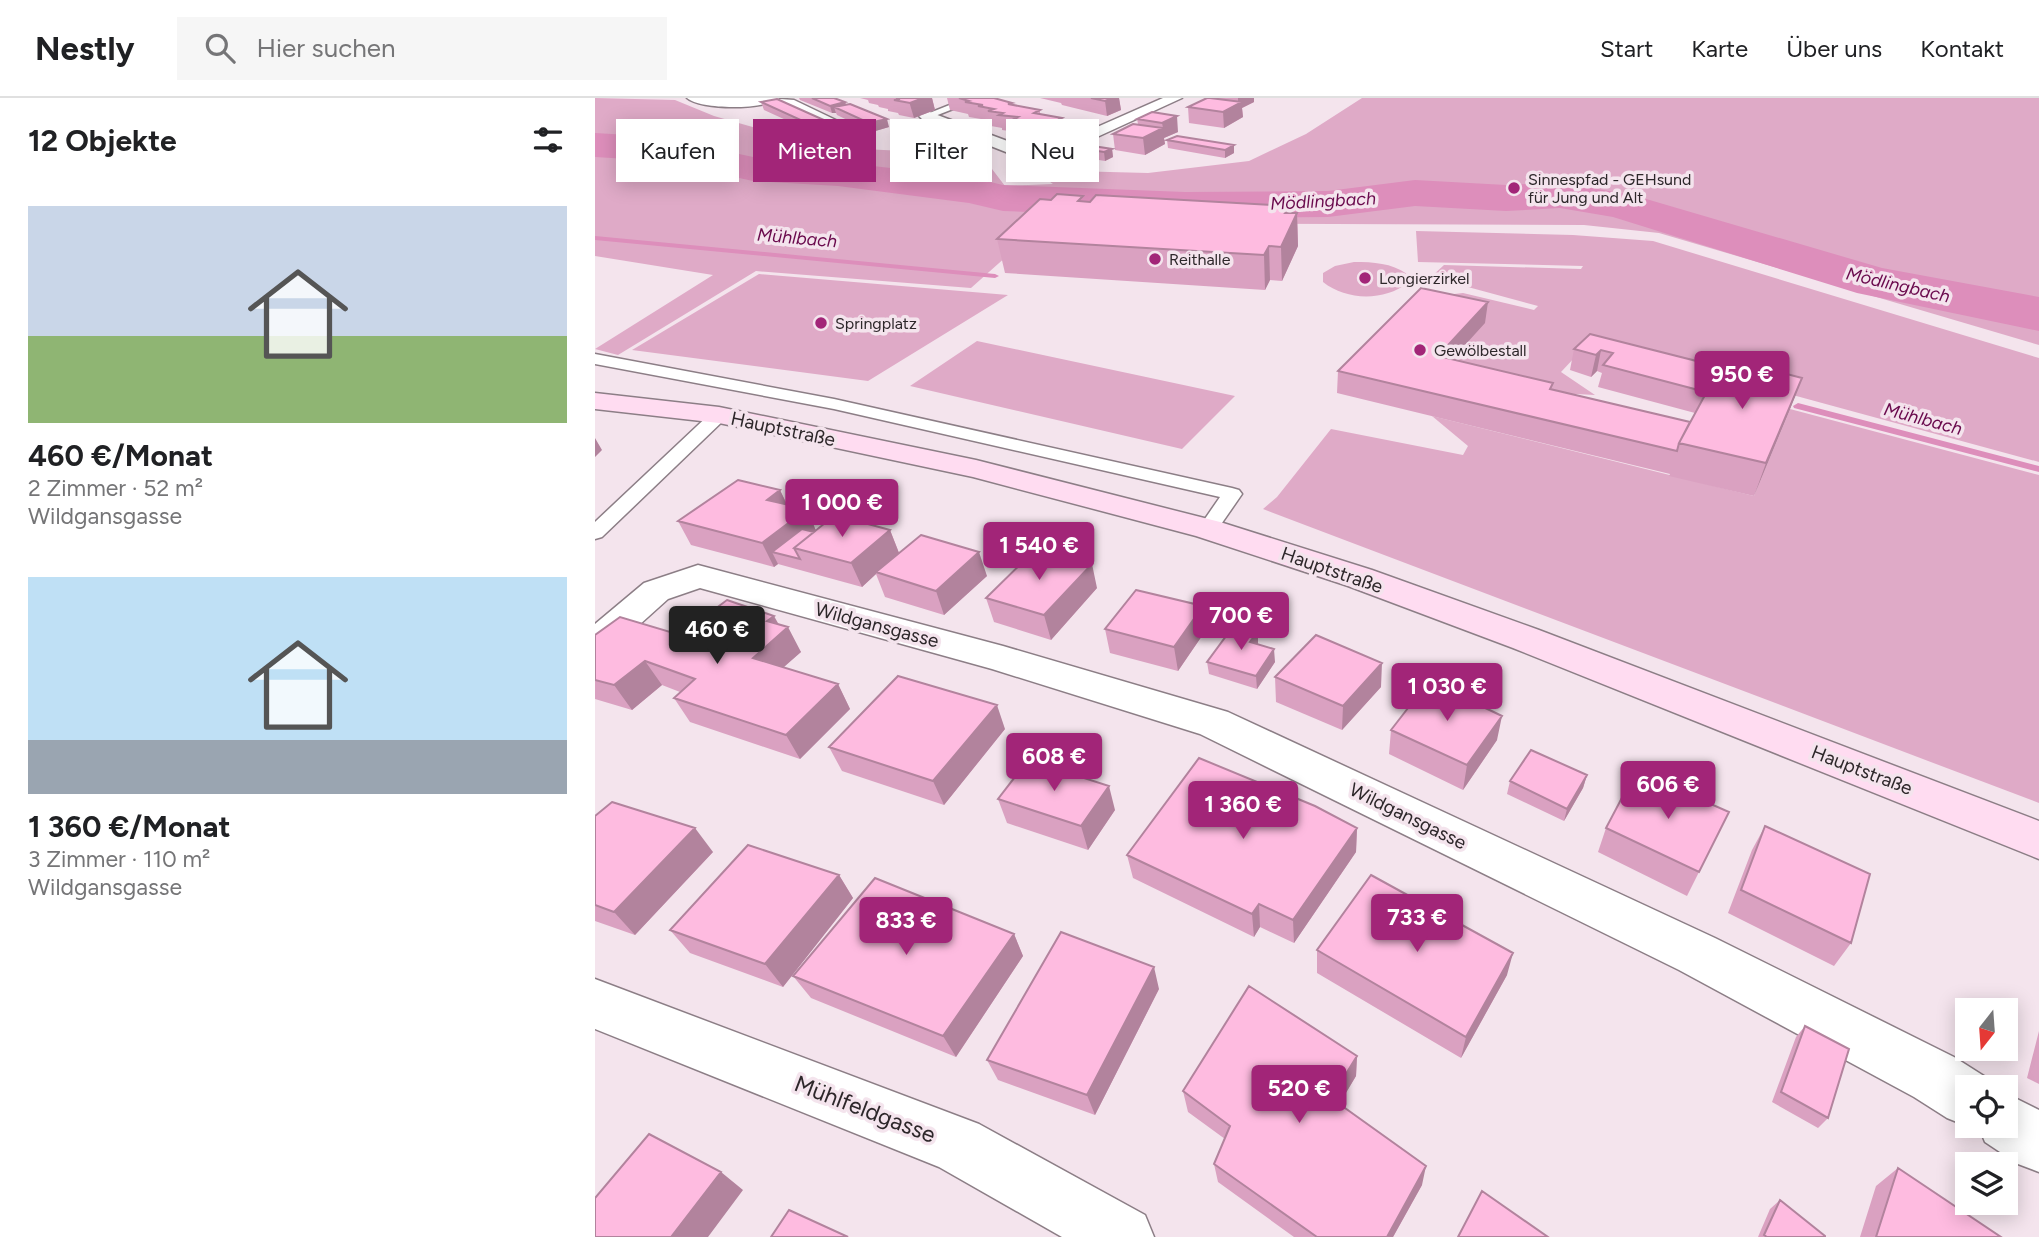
<!DOCTYPE html>
<html lang="de">
<head>
<meta charset="utf-8">
<style>
  body { margin:0; font-family:Figtree,sans-serif; background:#f6f6f6; color:#202124; height:100vh; display:flex; flex-direction:column; font-size:26px; white-space:nowrap }
  * { box-sizing:border-box; margin:0 }
  p { font-size:23px; color:#757577 }
  .icon { flex:none; width:38px; height:38px; fill:none; stroke:currentColor; stroke-width:2; stroke-linecap:round; stroke-linejoin:round }
  .map { position:relative; flex:1; overflow:hidden }
  .side { display:flex; flex-direction:column; background:#fff; width:595px }
  .side>* { flex:none }
  .banner { position:absolute; left:21px; top:21px; width:665px; height:63px; display:flex; gap:14px }
  .needle { width:46px; rotate:197deg }
  .tools { position:absolute; left:1360px; top:900px; display:grid; gap:14px }
  .tools a { display:grid; place-items:center; width:63px; height:63px; border-radius:0px; background:#fff; box-shadow:0 4px 18px #0003; font-size:35px }
  .price { position:absolute; translate:-50% -60px; padding:0 16px; border-radius:7px; background:#a22578; color:#fff; font-size:23px; line-height:46px; filter:drop-shadow(0 2px 4px #0008) }
  .price::after { content:''; position:absolute; left:50%; top:42px; width:21px; height:16px; margin-left:-10px; background:inherit; clip-path:polygon(0 0,100% 0,50% 100%) }
  .price.active { background:#222; color:#fff }
  ul { padding:0; list-style:none }
  li { display:grid; align-content:center; gap:14px; height:371px; padding:0 28px }
  li span { display:grid; place-items:center; height:217px; border-radius:0px; color:#555 }
  li>.icon { margin-inline-start:auto }
  span .icon { width:126px; height:126px; fill:#fffc; stroke-width:1 }
  li b { font-size:30px }
  h2 { display:flex; justify-content:space-between; align-items:center; height:84px; padding:0 28px; font-size:30px }
  .tag { padding:0 24px; border-radius:0px; background:#fff; box-shadow:0 4px 18px #0003; font-size:24px; line-height:63px }
  .tag.active { background:#a22578; color:#fff }
  header { display:flex; align-items:center; gap:42px; box-sizing:border-box; height:98px; padding:0 35px; background:#fff; border-bottom:2px solid #e0e0e0 }
  header strong { font-size:33px }
  nav { display:flex; gap:38px; margin-inline-start:auto; font-size:24px }
  .search { width:490px; height:63px; background:#f6f6f6; display:flex; align-items:center; gap:18px; box-sizing:border-box; padding:0 24px; border-radius:0px; color:#757577; font-size:26px }
  main { display:flex; flex:1; min-height:0 }
  .map>svg:first-child { display:block }
  .green { fill:#dfaac7 }
  .lines { fill:none; stroke-linecap:round; stroke-linejoin:round }
  .stream { fill:#dd8ebb; fill-rule:evenodd }
  .river { fill:#dd8ebb; fill-rule:evenodd }
  .lane-casing { stroke:#8c7e86; stroke-width:3 }
  .street-casing { stroke:#8c7e86; stroke-width:3 }
  .secondary-casing { stroke:#8c7e86; stroke-width:3 }
  .lane { fill:#fff; fill-rule:evenodd }
  .street { fill:#fff; fill-rule:evenodd }
  .secondary { fill:#ffdcf1; fill-rule:evenodd }
  .wall { fill:#daa1c1 }
  .shaded-wall { fill:#b2839d }
  .building { fill:#febbe0; stroke:#b2839d; stroke-width:2 }
  .poi-dot { fill:#a22578; stroke:#f4e4ed; stroke-width:2.5 }
  .labels { text-anchor:middle; dominant-baseline:central; stroke-width:7; stroke-linejoin:round; paint-order:stroke }
  .far-poi-label { font-size:16px; fill:#2d272a; stroke:#f4e4ed; text-anchor:start }
  .far-water-label { font-size:18px; font-style:italic; fill:#6a0a4d; stroke:#f4e4ed }
  .street-label { font-size:19px; fill:#2d272a; stroke:#f4e4ed }
  .near-street-label { font-size:23px; fill:#2d272a; stroke:#f4e4ed }
</style>
</head>
<body>
<header>
<strong>Nestly</strong>
<div class="search"><svg class="icon" aria-label="search" viewBox="0 0 24 24"><circle cx="10" cy="10" r="6"/><path d="M15 15l6 6"/></svg>Hier suchen</div>
<nav><a>Start</a><a>Karte</a><a>Über uns</a><a>Kontakt</a></nav>
</header>
<main>
<section class="side">
<h2>12 Objekte<svg class="icon" aria-label="filters" viewBox="0 0 24 24"><path d="M4 7h16M4 17h16"/><circle cx="9" cy="7" r="2"/><circle cx="15" cy="17" r="2"/></svg></h2>
<ul>
<li><span style="background:linear-gradient(#c9d6e8 60%,#8fb573 0)"><svg class="icon" aria-label="home" viewBox="0 0 24 24"><path d="M3 11l9-7 9 7M6 9v11h12V9"/></svg></span><div><b>460 €/Monat</b><p>2 Zimmer · 52 m²</p><p>Wildgansgasse</p></div></li>
<li><span style="background:linear-gradient(#bfe0f5 75%,#9aa5b1 0)"><svg class="icon" aria-label="home" viewBox="0 0 24 24"><path d="M3 11l9-7 9 7M6 9v11h12V9"/></svg></span><div><b>1 360 €/Monat</b><p>3 Zimmer · 110 m²</p><p>Wildgansgasse</p></div></li>
</ul>
</section>
<div class="map">
<svg width="1444" height="1139" viewBox="0 0 1444 1139">
  <rect width="100%" height="100%" fill="#f4e4ed"/>
  <path class="green" d="M0,0L80,2L119,18L227,49L309,53L361,42L381,50L410,88L458,86L438,72L553,75L654,63L711,36L767,0H1444V247L1064,135L989,127L449,125L376,190L161,173L23,257L0,251L118,177L0,158Z
    M821,133L978,137L1058,143L1444,260V364L996,242L966,274L1000,297L981,296L954,307L841,279L842,198L868,195L939,212L943,208L836,179L849,167L986,171L988,168L823,164Z
    M759,164C779,164 796,165 812,176L813,185C789,203 752,203 728,184V175L740,168Z
    M164,176L413,197L273,283L37,252Z
    M382,243L640,298L587,351L315,288Z
    M1195,311L1444,377V705L668,411L682,399L736,331L868,357L873,348L837,318L1159,398Z"/>
  <g class="lines">
    <path class="stream" d="M0,138L400,176L404,178L400,180L0,142Z
      M1203,305L1444,368V374L1199,310L1198,308Z"/>
    <path class="river" d="M0,35L66,39L158,59L243,64L374,79L408,87L590,94L733,93L820,82L911,87L965,84L1041,98L1287,170L1444,199V233L1262,195L1018,119L965,110L911,113L820,108L733,119L590,120L408,113L374,105L243,88L158,83L66,63L0,59Z"/>
    <g class="lane-casing">
      <path id="lane" d="M171,0L199,2L270,36L261,38L193,6Z
        M372,0H386L335,20L327,18Z
        M0,256L239,301L637,390L644,392L647,396L620,435H606L603,431L625,399L239,311L0,266Z
        M124,312L130,313L133,317L130,321L7,439L0,441V424L118,313Z"/>
    </g>
    <g class="street-casing">
      <path id="street" d="M92,0H184C171,12 105,12 92,0Z
        M568,0H587L452,62L426,60L327,21L324,18L332,13L337,15L434,51L450,52Z
        M103,467L408,548L633,614L1120,840L1359,959L1392,980L1396,989H1372V1027H1374L1372,1028L1352,1020L1319,999L1084,872L605,636L397,571L105,490L73,501L13,555L0,559V526L49,485Z
        M0,881L384,1026L550,1117L559,1139H467L344,1069L0,931Z
        M1410,995L1444,1012V1074L1423,1066L1390,1044L1383,1027H1410Z"/>
    </g>
    <g class="secondary-casing">
      <path id="secondary" d="M0,295L124,309L381,362L625,424L777,472L944,532L1444,723V761L918,550L753,488L601,438L378,379L124,325L0,311Z"/>
    </g>
    <use href="#lane" class="lane"/>
    <use href="#street" class="street"/>
    <use href="#secondary" class="secondary"/>
  </g>
  <path class="wall" d="M204,0H239L250,4L251,7L294,29L277,34L242,17L241,15H237L205,2Z
    M265,0H337L340,12L319,20L304,17L303,15L293,13V11L284,9L283,7L274,5L273,2Z
    M352,0H399L417,7L445,12V16L470,36L451,45L432,42L431,38L422,37L421,34L407,32V30L396,28L395,25L387,24L386,21L374,19L373,16L355,12Z
    M445,0H524L526,12L512,18L467,7L466,5Z
    M619,0H659V4L647,10L648,19L629,30L594,25L593,9Z
    M166,4L252,39L237,43L169,12Z
    M557,14L583,34L569,40L570,46L550,57L520,52L518,36L543,26L542,21Z
    M572,42L639,47V55L630,60L573,50Z
    M490,51H517L518,59L510,63L492,60Z
    M456,102L702,115L703,148L687,183L675,182L670,192L410,175L402,141Z
    M890,225L857,261L957,291L1095,324L1100,315L1003,289L1007,275L1002,273L996,279L975,272L979,251L995,236L1195,311L1159,398L1074,378L1075,376L742,295L743,273Z
    M185,392L192,406L221,432H295L304,455L392,478L349,517L290,499L281,476L267,489L183,466L179,469L96,447L83,423Z
    M502,490L456,542L399,524L391,500Z
    M184,526L206,554L188,569L243,586L255,611L205,661L95,624L79,600L85,594L67,587L37,612L0,601V537H85Z
    M510,531L611,532L583,573L515,555Z
    M663,546L680,564L662,591L614,576L612,564Z
    M680,579L786,589L747,632L681,604Z
    M410,631L349,707L247,673L234,649Z
    M796,632L902,642L868,692L794,656Z
    M992,677L988,690L969,723L912,696L915,683Z
    M403,701L520,712L493,752L412,725Z
    M1134,714L1092,798L1003,754L1011,730Z
    M0,718L118,754L40,837L0,823Z
    M1170,728L1256,845L1239,868L1133,815L1157,752Z
    M762,730L761,754L699,845L665,829L659,839L538,780L532,757Z
    M244,777L258,800L188,889L95,855L75,832Z
    M419,836L428,858L361,959L216,900L198,878Z
    M722,852L912,877L866,960L722,875Z
    M564,891L500,1017L403,982L392,962Z
    M1210,928L1233,1020L1223,1030L1177,1004L1201,939Z
    M1444,933V986L1432,980Z
    M762,958L761,978L744,1006L827,1087L798,1139H699L623,1084L619,1066L630,1041L593,1014L588,993Z
    M1303,1070L1406,1139H1265L1281,1088Z
    M1185,1102L1230,1139H1163L1175,1111Z"/>
  <path class="shaded-wall" d="M313,0H337L340,12L319,20Z
    M517,0H524L526,12L512,18L510,3Z
    M643,0H659V4L647,10L648,19L629,30L628,14L643,6Z
    M250,4L253,12L239,9L241,15H237L235,8Z
    M582,18L583,34L569,40L570,46L550,57L548,40L568,30L567,25Z
    M467,20L470,36L451,45L448,29Z
    M292,21L294,29L277,34L274,25Z
    M249,31L252,39L237,43L234,35Z
    M639,47V55L630,60V52Z
    M517,51L518,59L510,63L509,54Z
    M694,108V132L702,115L703,148L687,183L686,149L690,115Z
    M674,148L675,182L670,192L669,157Z
    M893,204L890,225L841,279L843,258Z
    M1006,252L1002,273L996,279L1001,257Z
    M1207,280L1195,311L1159,398L1171,365Z
    M0,340L7,352L0,359Z
    M185,392L196,416L172,402Z
    M212,411L222,435L199,450L177,454L183,466L179,469L167,445Z
    M295,432L304,455L281,474V476L267,489L256,465Z
    M384,454L392,478L349,517L341,493Z
    M497,466L502,490L456,542L449,517Z
    M608,508L611,532L583,573L579,549Z
    M179,518L188,534L193,529L206,554L172,584L158,560L172,523Z
    M663,533V546L656,556L655,544Z
    M679,551L680,564L662,591L661,578Z
    M50,563L67,587L37,612L19,587Z
    M787,565L786,589L747,632L748,608Z
    M243,586L255,611L205,661L191,637Z
    M402,607L410,631L349,707L338,683Z
    M907,618L902,642L868,692L872,667Z
    M992,677L988,690L969,723L972,711Z
    M514,688L520,712L493,752L486,728Z
    M100,730L118,754L40,837L19,814Z
    M762,730L761,754L699,845L698,822Z
    M244,777L258,800L188,889L170,866Z
    M664,806L665,829L659,839L657,816Z
    M419,836L428,858L361,959L348,938Z
    M918,855L912,877L866,960L871,939Z
    M559,869L564,891L500,1017L492,997Z
    M762,958L761,978L736,1020V1000Z
    M831,1068L827,1087L798,1139H792Z
    M126,1074L148,1092L113,1139H76Z"/>
  <path class="building" d="M217,0H239L250,4L235,8Z
    M301,0H328L315,5L299,2L305,1Z
    M364,0H399L417,5L413,6L445,12L439,15L467,20L448,29L429,26L435,24L419,21L423,19L404,17L408,15L393,13L399,11L383,8L388,7L370,4L374,3Z
    M496,0H517L510,3Z
    M612,0H615L647,4L628,14L593,9Z
    M182,1L249,31L234,35L166,4Z
    M255,6L292,21L274,25L239,9Z
    M557,14L582,18L567,25L542,21Z
    M538,26L568,30L548,40L518,36Z
    M582,38L639,47L630,52L572,42Z
    M498,48L517,51L509,54L490,51Z
    M462,96L488,98L483,103L495,104L501,97L694,108L690,115H702L686,149L674,148L669,157L402,141L445,101L456,102Z
    M826,190L893,204L843,258L958,285L955,291L1095,324L1084,345L1082,353L743,273Z
    M995,236L1125,269L1111,294L1008,267L1018,255L1006,252L1001,257L979,251Z
    M1130,260L1207,280L1171,365L1084,345Z
    M143,382L185,392L172,402L212,411L167,445L83,423Z
    M240,417L295,432L256,465L199,450Z
    M207,431L219,434L199,450L205,461L177,454Z
    M326,437L384,454L341,493L281,474Z
    M441,451L497,466L449,517L391,500Z
    M541,492L608,508L579,549L510,531Z
    M132,502L179,518L172,523L193,529L158,560L243,586L191,637L79,600L100,581L50,563L19,587L0,582V537L25,519L85,537Z
    M640,526L663,533L655,544L679,551L661,578L612,564Z
    M721,537L787,565L748,608L680,579Z
    M303,578L402,607L338,683L234,649Z
    M834,583L907,618L872,667L796,632Z
    M936,652L992,677L972,711L915,683Z
    M604,660L720,708L762,730L698,822L664,806L657,816L532,757Z
    M433,662L514,688L486,728L403,701Z
    M1041,673L1134,714L1104,774L1011,730Z
    M17,704L100,730L19,814L0,807V718Z
    M1170,728L1275,776L1256,845L1146,792Z
    M153,747L244,777L170,866L75,832Z
    M776,777L918,855L871,939L722,852Z
    M280,780L419,836L348,938L198,878Z
    M466,834L559,869L492,997L392,962Z
    M654,888L762,958L736,1000L831,1068L792,1139H722L619,1066L635,1028L588,993Z
    M1210,928L1254,951L1233,1020L1186,994Z
    M54,1036L126,1074L76,1139H0V1100Z
    M1303,1070L1406,1139H1281Z
    M887,1093L953,1139H863Z
    M1185,1102L1230,1138V1139H1172L1169,1137Z
    M194,1112L253,1139H176Z"/>
  <g class="poi-dot">
    <circle cx="919" cy="90" r="7"/>
    <circle cx="560" cy="161" r="7"/>
    <circle cx="770" cy="180" r="7"/>
    <circle cx="226" cy="225" r="7"/>
    <circle cx="825" cy="252" r="7"/>
  </g>
  <g class="labels">
    <g class="far-poi-label">
      <text x="933" y="81">Sinnespfad - GEHsund<tspan x="933" dy="18">für Jung und Alt</tspan></text>
      <text x="574" y="161">Reithalle</text>
      <text x="784" y="180">Longierzirkel</text>
      <text x="240" y="225">Springplatz</text>
      <text x="839" y="252">Gewölbestall</text>
    </g>
    <g class="far-water-label">
      <text transform="translate(728 103) rotate(-3)">Mödlingbach</text>
      <text transform="translate(202 140) rotate(5)">Mühlbach</text>
      <text transform="translate(1303 187) rotate(13)">Mödlingbach</text>
      <text transform="translate(1328 321) rotate(15)">Mühlbach</text>
    </g>
    <g class="street-label">
      <text transform="translate(188 331) rotate(12)">Hauptstraße</text>
      <text transform="translate(737 472) rotate(19)">Hauptstraße</text>
      <text transform="translate(282 527) rotate(15)">Wildgansgasse</text>
      <text transform="translate(1267 672) rotate(21)">Hauptstraße</text>
      <text transform="translate(813 718) rotate(26)">Wildgansgasse</text>
    </g>
    <g class="near-street-label">
      <text transform="translate(270 1011) rotate(21)">Mühlfeldgasse</text>
    </g>
  </g>
</svg>
<div class="tools">
<a><svg class="needle" viewBox="-14 -14 28 28"><path d="M0-13l5 13h-10z" fill="#e53935"/><path d="M0 13l5-13h-10z" fill="#757577"/></svg></a>
<a><svg class="icon" aria-label="locate" viewBox="0 0 24 24"><circle cx="12" cy="12" r="6"/><path d="M12 2v4M12 18v4M2 12h4M18 12h4"/></svg></a>
<a><svg class="icon" aria-label="layers" viewBox="0 0 24 24"><path d="M12 4l9 5-9 5-9-5zM3 14l9 5 9-5"/></svg></a>
</div>
<b class="price" style="left:1147px;top:313px">950 €</b>
<b class="price" style="left:247px;top:441px">1 000 €</b>
<b class="price" style="left:444px;top:484px">1 540 €</b>
<b class="price" style="left:646px;top:554px">700 €</b>
<b class="price active" style="left:122px;top:568px">460 €</b>
<b class="price" style="left:852px;top:625px">1 030 €</b>
<b class="price" style="left:459px;top:695px">608 €</b>
<b class="price" style="left:1073px;top:723px">606 €</b>
<b class="price" style="left:648px;top:743px">1 360 €</b>
<b class="price" style="left:822px;top:856px">733 €</b>
<b class="price" style="left:311px;top:859px">833 €</b>
<b class="price" style="left:704px;top:1027px">520 €</b>
<div class="banner">
<a class="tag">Kaufen</a>
<a class="tag active">Mieten</a>
<a class="tag">Filter</a>
<a class="tag">Neu</a>
</div>
</div>
</main>
</body>
</html>
